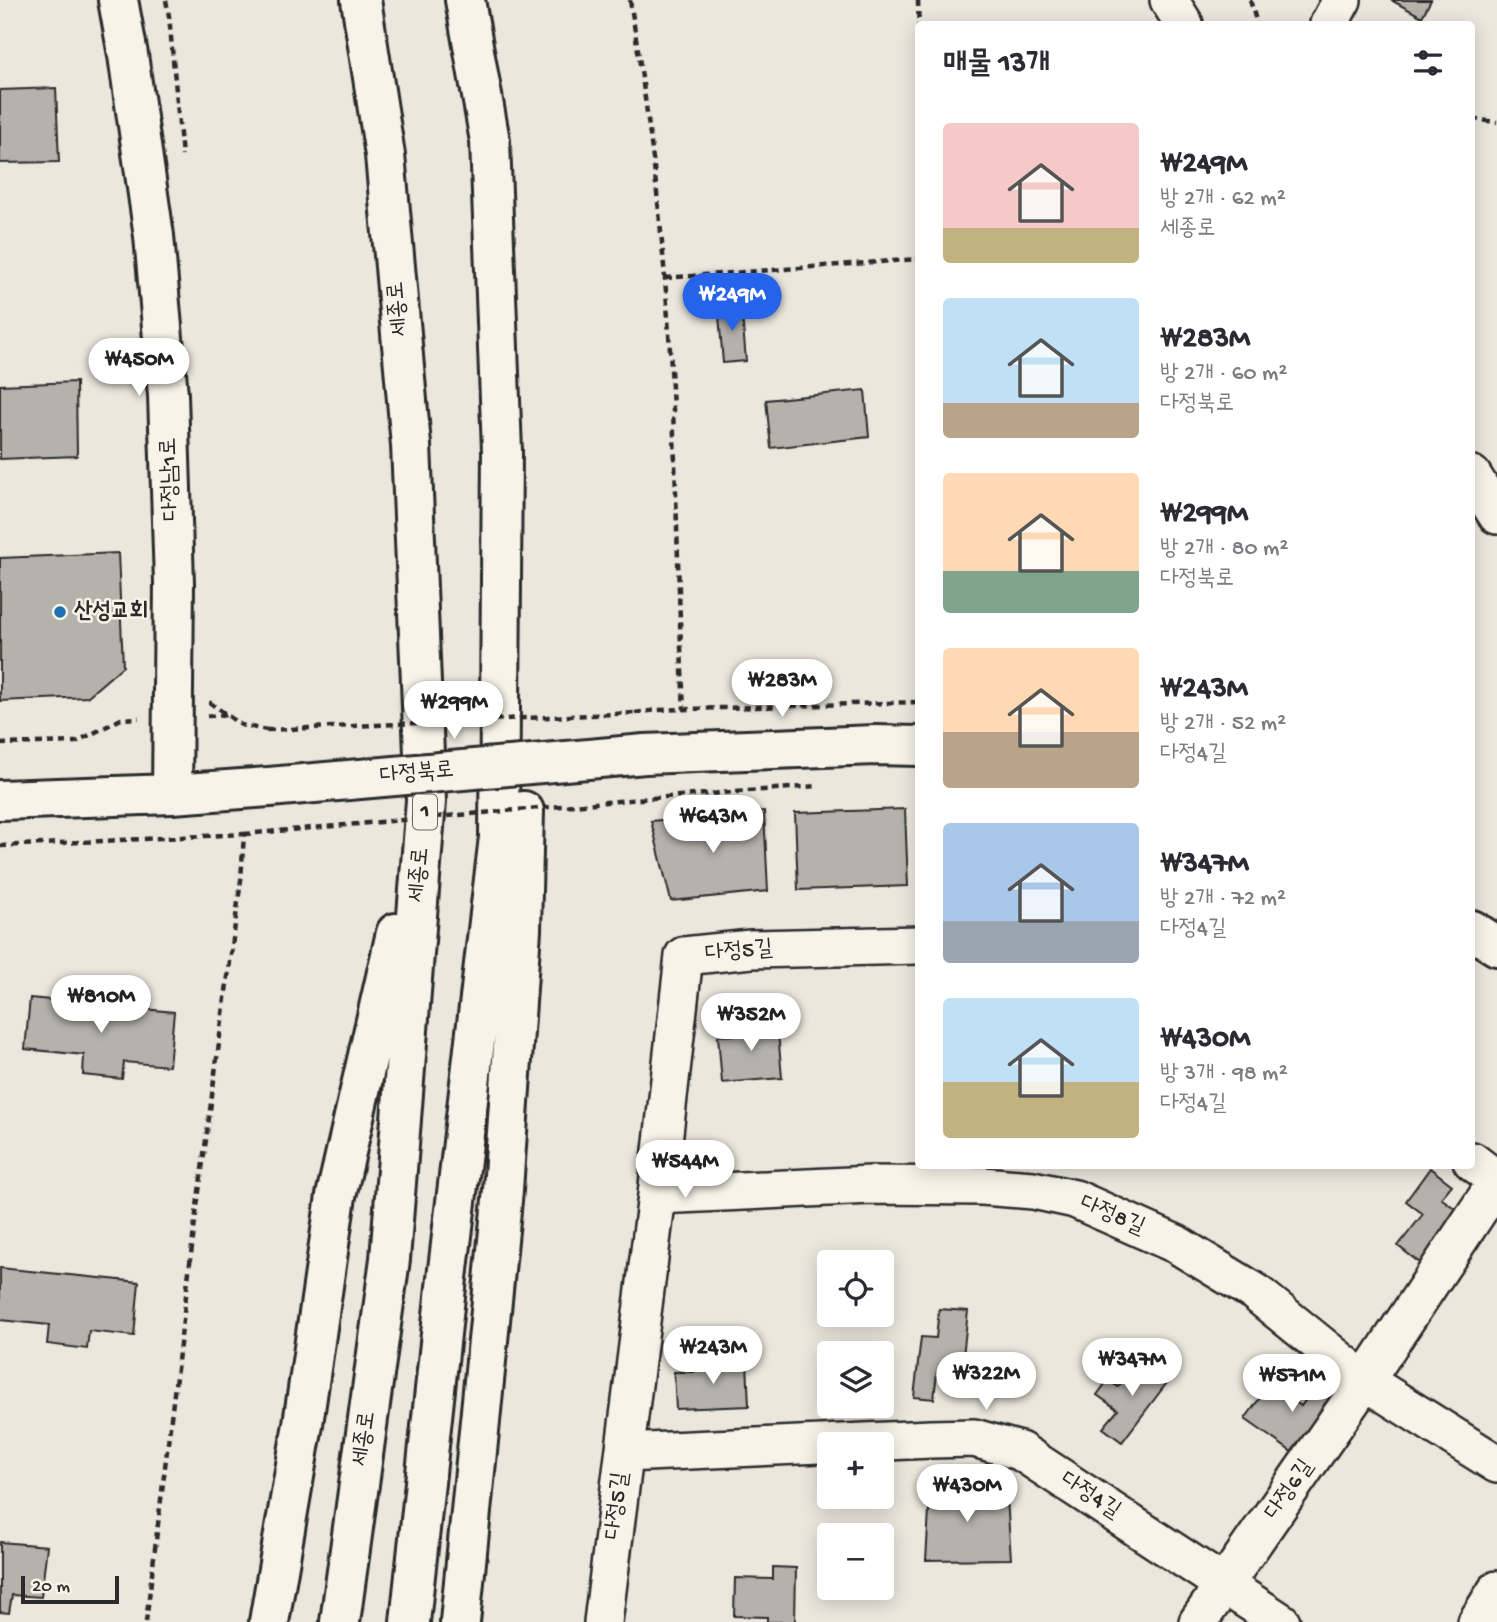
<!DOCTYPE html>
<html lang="ko">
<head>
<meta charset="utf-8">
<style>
  body { margin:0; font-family:"Gochi Hand","Poor Story",sans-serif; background:#f7f7f7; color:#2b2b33; height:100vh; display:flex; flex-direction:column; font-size:26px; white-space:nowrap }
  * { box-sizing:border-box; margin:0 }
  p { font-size:23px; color:#7c7c81 }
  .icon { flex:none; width:38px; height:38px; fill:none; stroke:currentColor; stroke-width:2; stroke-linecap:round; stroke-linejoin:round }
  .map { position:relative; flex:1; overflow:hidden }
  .side { position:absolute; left:915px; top:21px; width:560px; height:1148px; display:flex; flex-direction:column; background:#fff; border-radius:7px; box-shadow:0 4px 18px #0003 }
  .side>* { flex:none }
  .buttons { position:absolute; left:817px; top:1250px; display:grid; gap:14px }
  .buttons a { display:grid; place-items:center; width:77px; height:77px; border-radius:7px; background:#fff; box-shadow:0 4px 18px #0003; font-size:35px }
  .scale { position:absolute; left:21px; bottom:18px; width:98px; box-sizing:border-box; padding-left:7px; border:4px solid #2b2b2b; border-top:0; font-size:19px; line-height:24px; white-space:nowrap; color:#2b2b2b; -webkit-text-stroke:5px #f7f3e8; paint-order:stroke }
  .price { position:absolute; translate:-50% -60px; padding:0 16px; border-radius:24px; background:#fff; color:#222; font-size:23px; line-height:46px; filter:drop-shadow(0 2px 4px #0008) }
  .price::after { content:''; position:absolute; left:50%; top:42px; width:21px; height:16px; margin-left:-10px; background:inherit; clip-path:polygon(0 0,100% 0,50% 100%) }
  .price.on { background:#2563eb; color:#fff }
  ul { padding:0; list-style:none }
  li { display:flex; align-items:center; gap:21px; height:175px; padding:0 28px }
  li span { display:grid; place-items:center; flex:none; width:196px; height:140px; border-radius:7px; color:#555 }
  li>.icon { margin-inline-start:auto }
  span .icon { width:84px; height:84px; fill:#fffc; stroke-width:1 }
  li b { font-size:30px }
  h2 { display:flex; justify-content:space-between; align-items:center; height:84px; padding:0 28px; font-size:30px }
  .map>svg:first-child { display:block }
  .building { fill:#b5b2ab; stroke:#2b2b2b; stroke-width:2 }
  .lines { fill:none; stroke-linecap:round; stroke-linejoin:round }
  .street-casing { stroke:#2b2b2b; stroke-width:42 }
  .secondary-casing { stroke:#2b2b2b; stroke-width:44 }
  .highway-casing { stroke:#2b2b2b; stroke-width:44 }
  .path { stroke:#2b2b2b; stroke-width:4.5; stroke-dasharray:7 5; stroke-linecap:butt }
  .street { stroke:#f7f3e8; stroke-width:37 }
  .secondary { stroke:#f7f3e8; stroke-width:38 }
  .highway { stroke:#f7f3e8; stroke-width:38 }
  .secondary-bridge-casing { stroke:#2b2b2b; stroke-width:44; stroke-linecap:butt }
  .path-bridge { stroke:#2b2b2b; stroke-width:4.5; stroke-dasharray:7 5; stroke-linecap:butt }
  .secondary-bridge { stroke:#f7f3e8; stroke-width:38 }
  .poi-dot { fill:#1f6fb2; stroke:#f7f3e8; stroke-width:2.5 }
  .labels { text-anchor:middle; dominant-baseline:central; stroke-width:5; stroke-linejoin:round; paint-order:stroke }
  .shield { fill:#f7f3e8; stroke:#686764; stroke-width:2 }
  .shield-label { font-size:21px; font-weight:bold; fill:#2b2b2b }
  .street-label { font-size:23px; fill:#2b2b2b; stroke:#f7f3e8 }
  .poi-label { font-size:23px; font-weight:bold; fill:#2b2b2b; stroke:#f7f3e8; text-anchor:start }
</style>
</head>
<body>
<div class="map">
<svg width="1497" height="1622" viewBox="0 0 1497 1622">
  <rect width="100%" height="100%" fill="#ebe7dd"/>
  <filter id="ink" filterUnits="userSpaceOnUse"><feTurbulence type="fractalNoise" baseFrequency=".0143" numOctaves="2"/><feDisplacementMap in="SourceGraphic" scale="14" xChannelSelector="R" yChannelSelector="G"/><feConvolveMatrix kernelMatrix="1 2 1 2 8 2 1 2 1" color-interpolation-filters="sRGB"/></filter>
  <g filter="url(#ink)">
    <path class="building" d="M1391,0H1431L1422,17Z
      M56,88L59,162L0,163V90Z
      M741,302L746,361L723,363L718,304Z
      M76,382L77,456L0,459V385Z
      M865,390L869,437L771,448L766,400Z
      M118,553L123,666L87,697L0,701V558Z
      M905,809L908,886L798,890L795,813Z
      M764,811L768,891L671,901L651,821Z
      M30,998L174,1012L169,1066L124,1062L122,1079L83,1075L84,1055L25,1049Z
      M777,1021L782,1078L722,1083L718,1036L735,1035V1025Z
      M1430,1168L1452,1185L1441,1198L1469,1219L1429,1270L1398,1246L1423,1214L1406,1201Z
      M0,1268L139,1282L134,1336L89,1331L87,1349L47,1344L49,1325L0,1320Z
      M939,1309L968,1311L961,1375L937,1372L934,1399L914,1397L921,1337L936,1338Z
      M1140,1358L1169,1380L1122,1442L1103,1428L1118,1410L1097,1395L1108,1380L1118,1387Z
      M747,1362L749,1406L676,1409L674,1372H694L693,1365Z
      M1277,1374L1301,1391L1294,1401L1301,1406L1318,1383L1340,1399L1299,1457L1245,1419Z
      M931,1479L1007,1498L1011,1559L926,1560Z
      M0,1542L47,1546L41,1597L12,1595L9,1613L0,1612Z
      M773,1567L796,1568L795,1622H767V1617L734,1616L735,1578L773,1579Z"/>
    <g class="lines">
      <g class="street-casing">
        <path id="street" d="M1169,0L1184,24
          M1329,24L1342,0
          M1472,475L1497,515
          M1472,1161L1497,1180
          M657,1195L871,1185L982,1186L1033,1190L1075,1199L1176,1244L1255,1292L1365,1381L1497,1464
          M625,1453L931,1439L974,1438L1020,1451L1281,1622
          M603,1622L657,1195L684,956L751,949L919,945
          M1198,1622L1365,1381L1497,1182
          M1477,1622L1497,1590"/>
      </g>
      <g class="secondary-casing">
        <path id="secondary" d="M118,0L128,55L154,236L168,395L174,583L172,794
          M645,754L875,745L919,746
          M0,800L172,794L269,787
          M1472,930L1497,946"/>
      </g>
      <g class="highway-casing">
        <path id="highway" d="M269,1622L303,1424L336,1196L396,933
          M340,1622L390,1259L426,801L411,445L385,155L361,0
          M410,1622L447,1278L499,837L502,451L490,141L465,0
          M460,1622L503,1190L521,930L524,811"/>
      </g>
      <path class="path" d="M166,0L169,16L182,156
        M630,0C645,92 658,186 665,279C677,422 676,566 684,709
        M918,0L919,37
        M1250,0L1257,24
        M1472,119L1497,122
        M665,278L919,259
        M209,702L241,725L267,730
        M635,713L657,710L919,702
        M207,716L227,715
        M0,744L76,742L121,719L139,718
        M652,798L817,786
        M0,846L244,834L241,880L196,1214L146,1622"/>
      <use href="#street" class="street"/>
      <use href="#secondary" class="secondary"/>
      <use href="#highway" class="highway"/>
      <g class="secondary-bridge-casing">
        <path id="secondary-bridge" d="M269,787L645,754"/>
      </g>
      <path class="path-bridge" d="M267,730L635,713
        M244,834L652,798"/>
      <use href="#secondary-bridge" class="secondary-bridge"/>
    </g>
  </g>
  <circle class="poi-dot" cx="60" cy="612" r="7"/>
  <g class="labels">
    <rect class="shield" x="413" y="794.5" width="24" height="35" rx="5"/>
    <g class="shield-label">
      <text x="425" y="812">1</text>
    </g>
    <g class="street-label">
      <text transform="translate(399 309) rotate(-95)">세종로</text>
      <text transform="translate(171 479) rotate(-92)">다정남1로</text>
      <text transform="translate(417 774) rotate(-5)">다정북로</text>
      <text transform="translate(420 875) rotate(-85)">세종로</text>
      <text transform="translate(739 952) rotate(-5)">다정5길</text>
      <text transform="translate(1112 1216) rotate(23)">다정8길</text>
      <text transform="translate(365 1439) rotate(-82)">세종로</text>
      <text transform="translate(1290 1490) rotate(-55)">다정6길</text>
      <text transform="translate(1090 1496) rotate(33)">다정4길</text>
      <text transform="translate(618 1506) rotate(-83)">다정5길</text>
    </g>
    <g class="poi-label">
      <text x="74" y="612">산성교회</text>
    </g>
  </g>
</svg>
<div class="buttons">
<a><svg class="icon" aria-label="locate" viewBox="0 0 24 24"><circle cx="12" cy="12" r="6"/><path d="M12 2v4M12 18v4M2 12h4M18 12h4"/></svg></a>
<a><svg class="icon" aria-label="layers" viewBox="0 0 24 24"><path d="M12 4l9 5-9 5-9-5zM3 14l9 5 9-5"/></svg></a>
<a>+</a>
<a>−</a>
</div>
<div class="scale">20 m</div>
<b class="price on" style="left:732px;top:333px">₩249M</b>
<b class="price" style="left:139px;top:398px">₩450M</b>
<b class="price" style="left:782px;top:719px">₩283M</b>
<b class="price" style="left:454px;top:741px">₩299M</b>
<b class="price" style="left:713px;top:855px">₩643M</b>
<b class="price" style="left:101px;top:1035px">₩810M</b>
<b class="price" style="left:751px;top:1053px">₩352M</b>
<b class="price" style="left:685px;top:1200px">₩544M</b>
<b class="price" style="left:713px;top:1386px">₩243M</b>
<b class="price" style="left:1132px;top:1398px">₩347M</b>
<b class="price" style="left:986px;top:1412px">₩322M</b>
<b class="price" style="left:1292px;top:1414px">₩571M</b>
<b class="price" style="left:967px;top:1524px">₩430M</b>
<section class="side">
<h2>매물 13개<svg class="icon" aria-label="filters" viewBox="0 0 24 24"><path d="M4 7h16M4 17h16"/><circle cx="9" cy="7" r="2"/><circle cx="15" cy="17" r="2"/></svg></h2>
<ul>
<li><span style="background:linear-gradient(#f6c9c9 75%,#c2b280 0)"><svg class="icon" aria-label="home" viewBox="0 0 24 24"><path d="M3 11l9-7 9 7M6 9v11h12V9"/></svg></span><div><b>₩249M</b><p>방 2개 · 62 m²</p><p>세종로</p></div></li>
<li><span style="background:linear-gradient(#bfe0f5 75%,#b9a48a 0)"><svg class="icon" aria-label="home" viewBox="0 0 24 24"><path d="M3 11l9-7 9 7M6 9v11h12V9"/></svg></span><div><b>₩283M</b><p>방 2개 · 60 m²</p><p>다정북로</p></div></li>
<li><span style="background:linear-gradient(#ffd9b3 70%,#7fa58c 0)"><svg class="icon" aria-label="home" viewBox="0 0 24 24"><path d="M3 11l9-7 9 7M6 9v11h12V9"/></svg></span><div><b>₩299M</b><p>방 2개 · 80 m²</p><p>다정북로</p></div></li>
<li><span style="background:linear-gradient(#ffd9b3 60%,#b9a48a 0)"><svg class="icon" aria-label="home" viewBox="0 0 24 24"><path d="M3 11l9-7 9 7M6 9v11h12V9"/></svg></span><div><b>₩243M</b><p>방 2개 · 52 m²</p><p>다정4길</p></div></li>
<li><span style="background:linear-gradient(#a9c7e8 70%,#9aa5b1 0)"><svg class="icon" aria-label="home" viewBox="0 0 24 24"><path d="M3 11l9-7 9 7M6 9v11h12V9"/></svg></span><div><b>₩347M</b><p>방 2개 · 72 m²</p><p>다정4길</p></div></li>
<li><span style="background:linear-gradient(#bfe0f5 60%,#c2b280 0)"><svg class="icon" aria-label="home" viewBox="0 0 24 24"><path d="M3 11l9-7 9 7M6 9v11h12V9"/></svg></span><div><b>₩430M</b><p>방 3개 · 98 m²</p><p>다정4길</p></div></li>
</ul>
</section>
</div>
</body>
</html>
